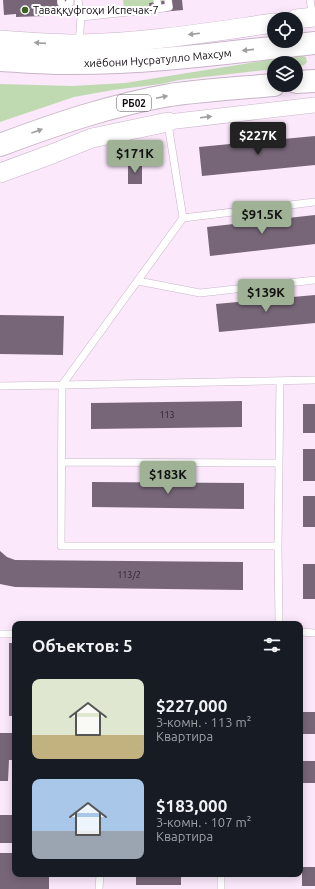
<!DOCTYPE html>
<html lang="ru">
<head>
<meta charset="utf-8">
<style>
  body { margin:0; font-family:Ubuntu,sans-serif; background:#242831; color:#f1f3f6; height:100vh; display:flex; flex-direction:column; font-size:15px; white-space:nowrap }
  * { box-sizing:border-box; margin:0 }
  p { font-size:13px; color:#9ea1a6 }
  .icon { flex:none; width:22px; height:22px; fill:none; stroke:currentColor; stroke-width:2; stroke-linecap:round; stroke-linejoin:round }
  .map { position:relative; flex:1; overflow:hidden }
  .sheet { position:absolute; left:12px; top:621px; width:291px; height:256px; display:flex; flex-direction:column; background:#171b24; border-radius:8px; box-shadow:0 2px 10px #0003 }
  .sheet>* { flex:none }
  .controls { position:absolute; left:267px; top:12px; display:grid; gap:8px }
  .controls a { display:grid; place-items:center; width:36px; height:36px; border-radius:50%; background:#171b24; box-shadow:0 2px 10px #0003; font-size:20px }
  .price { position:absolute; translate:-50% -34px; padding:0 9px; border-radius:4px; background:#9fb295; color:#111; font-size:13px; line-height:26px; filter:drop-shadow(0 1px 2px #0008) }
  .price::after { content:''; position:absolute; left:50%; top:24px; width:12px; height:9px; margin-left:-6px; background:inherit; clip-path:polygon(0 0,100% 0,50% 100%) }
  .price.on { background:#222; color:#fff }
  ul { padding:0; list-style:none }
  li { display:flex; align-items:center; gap:12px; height:100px; padding:0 20px }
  li span { display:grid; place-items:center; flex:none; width:112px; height:80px; border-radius:8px; color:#555 }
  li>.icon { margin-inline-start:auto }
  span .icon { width:48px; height:48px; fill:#fffc; stroke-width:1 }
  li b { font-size:17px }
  h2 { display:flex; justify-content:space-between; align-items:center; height:48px; padding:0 20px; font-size:17px }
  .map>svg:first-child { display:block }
  .green { fill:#bfdab1 }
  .building { fill:#776678 }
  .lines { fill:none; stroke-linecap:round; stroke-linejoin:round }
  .service-casing { stroke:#c8b5c8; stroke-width:8 }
  .minor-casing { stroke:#c8b5c8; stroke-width:16 }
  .tertiary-casing { stroke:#c8b5c8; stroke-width:20 }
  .trunk-casing { stroke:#c8b5c8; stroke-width:24 }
  .service { stroke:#fff; stroke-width:7 }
  .minor { stroke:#fff; stroke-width:15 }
  .tertiary { stroke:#fff; stroke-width:19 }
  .trunk { stroke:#fff; stroke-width:22 }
  .oneway { fill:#a09ea0 }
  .poi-dot { fill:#3a631f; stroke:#fff; stroke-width:1.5 }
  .labels { text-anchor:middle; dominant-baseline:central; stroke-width:4; stroke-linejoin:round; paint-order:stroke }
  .number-label { font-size:9px; fill:#2b222c }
  .shield { fill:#fff; stroke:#595559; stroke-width:1 }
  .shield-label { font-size:10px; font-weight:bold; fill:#120c12 }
  .poi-label { font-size:11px; fill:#120c12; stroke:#fff; text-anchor:start }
  .street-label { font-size:11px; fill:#120c12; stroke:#fff }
</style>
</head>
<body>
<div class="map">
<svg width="315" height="889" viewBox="0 0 315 889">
  <rect width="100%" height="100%" fill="#fbe8fb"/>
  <path class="green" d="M123,0H166V7L124,10Z
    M299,55L306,57L307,62L304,65L296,67V63H274V69L179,80L161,84L113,90L74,97L0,122V84L72,86L125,83Z"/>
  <path class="building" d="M3,0H68V11L44,13V16L16,17V14L4,15Z
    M171,0H182L183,10L150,13L149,3Z
    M315,136V165L202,176L199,147Z
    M128,163H142V184H128Z
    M315,215V244L210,256L207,227Z
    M315,295V323L219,332L216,304Z
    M0,315L64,316L63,355L0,354Z
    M242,401V427L91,429V403Z
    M303,404H315V433H303Z
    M303,449H315V481H303Z
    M92,482L244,483V509L92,507Z
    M303,496H315V527H303Z
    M0,551L7,557L15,560L243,562V590L15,587L0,584Z
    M303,564H315V599H303Z
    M9,643H15V716H9Z
    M300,712H315V734H300Z
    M0,733H15V760H9L8,781H0Z
    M300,761H315V783H300Z
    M0,815H15V843H0Z
    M0,853H15V874H49V889H0Z
    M302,867H315V886H302Z
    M136,874H181V885H136Z
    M246,874H267V877H246Z"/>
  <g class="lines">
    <g class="service-casing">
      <path id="service" d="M61,0V3L65,6L70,3V0
        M78,0L81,17L79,44
        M310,0L313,17
        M158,9L169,7L168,0
        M81,17L158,9L157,0
        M183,218L315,202
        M138,281L200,293L315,280
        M62,385L183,218L168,124
        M62,385L315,380
        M0,386L62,385L61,546H278
        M62,462L279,463
        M279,624L278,546L280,381
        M300,632L315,633
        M0,634H15
        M221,874V889
        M99,889L100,874"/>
    </g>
    <g class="minor-casing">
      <path id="minor" d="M168,122L315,105"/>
    </g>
    <g class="tertiary-casing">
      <path id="tertiary" d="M296,19L315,17
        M0,40C26,42 53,44 79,44C145,43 210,32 274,23
        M0,173L52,154L92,138L168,122"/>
    </g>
    <g class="trunk-casing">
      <g id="trunk">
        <path id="s1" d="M0,60C21,61 43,63 64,63C148,64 232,52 315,43"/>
        <path d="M296,82L315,81"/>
        <path d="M0,145C56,124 112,105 170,95C204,90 240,88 274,85"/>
      </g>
    </g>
    <use href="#service" class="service"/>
    <use href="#minor" class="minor"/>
    <use href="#tertiary" class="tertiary"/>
    <use href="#trunk" class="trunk"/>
  </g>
  <defs><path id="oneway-solid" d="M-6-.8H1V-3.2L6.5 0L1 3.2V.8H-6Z"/></defs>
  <g class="oneway">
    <use href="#oneway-solid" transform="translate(194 34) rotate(173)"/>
    <use href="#oneway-solid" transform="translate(40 43) rotate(-176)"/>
    <use href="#oneway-solid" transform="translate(248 50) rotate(174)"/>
    <use href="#oneway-solid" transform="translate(162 97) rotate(-12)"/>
    <use href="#oneway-solid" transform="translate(206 117) rotate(-7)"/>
    <use href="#oneway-solid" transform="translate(37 131) rotate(-20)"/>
  </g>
  <circle class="poi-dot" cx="25" cy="10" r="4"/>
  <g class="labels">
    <g class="number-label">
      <text x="167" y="415">113</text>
      <text x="129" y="575">113/2</text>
    </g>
    <rect class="shield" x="117" y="95" width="34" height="16" rx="3"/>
    <g class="shield-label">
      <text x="134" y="103">РБ02</text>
    </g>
    <g class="poi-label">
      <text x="33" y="10">Таваққуфгоҳи Испечак-7</text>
    </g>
    <g class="street-label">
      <text stroke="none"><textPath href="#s1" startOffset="158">хиёбони Нусратулло Махсум</textPath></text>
    </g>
  </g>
</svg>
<div class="controls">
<a><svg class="icon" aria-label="locate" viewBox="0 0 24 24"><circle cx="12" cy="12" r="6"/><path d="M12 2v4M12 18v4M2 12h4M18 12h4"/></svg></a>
<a><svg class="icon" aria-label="layers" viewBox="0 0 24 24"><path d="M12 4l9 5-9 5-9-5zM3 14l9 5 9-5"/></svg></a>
</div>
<b class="price on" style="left:258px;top:156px">$227K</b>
<b class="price" style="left:135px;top:174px">$171K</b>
<b class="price" style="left:262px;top:235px">$91.5K</b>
<b class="price" style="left:266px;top:313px">$139K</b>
<b class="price" style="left:168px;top:495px">$183K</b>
<section class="sheet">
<h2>Объектов: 5<svg class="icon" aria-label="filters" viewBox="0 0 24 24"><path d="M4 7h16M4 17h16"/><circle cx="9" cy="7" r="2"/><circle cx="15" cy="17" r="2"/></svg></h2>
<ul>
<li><span style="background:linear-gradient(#dfe7d0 70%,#c2b280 0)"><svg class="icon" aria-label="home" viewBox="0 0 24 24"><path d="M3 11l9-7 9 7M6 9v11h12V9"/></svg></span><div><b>$227,000</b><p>3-комн. · 113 m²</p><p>Квартира</p></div></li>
<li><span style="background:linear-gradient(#a9c7e8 65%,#9aa5b1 0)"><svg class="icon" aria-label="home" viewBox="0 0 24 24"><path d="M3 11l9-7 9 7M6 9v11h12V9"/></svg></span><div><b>$183,000</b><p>3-комн. · 107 m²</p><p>Квартира</p></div></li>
</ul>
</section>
</div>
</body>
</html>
